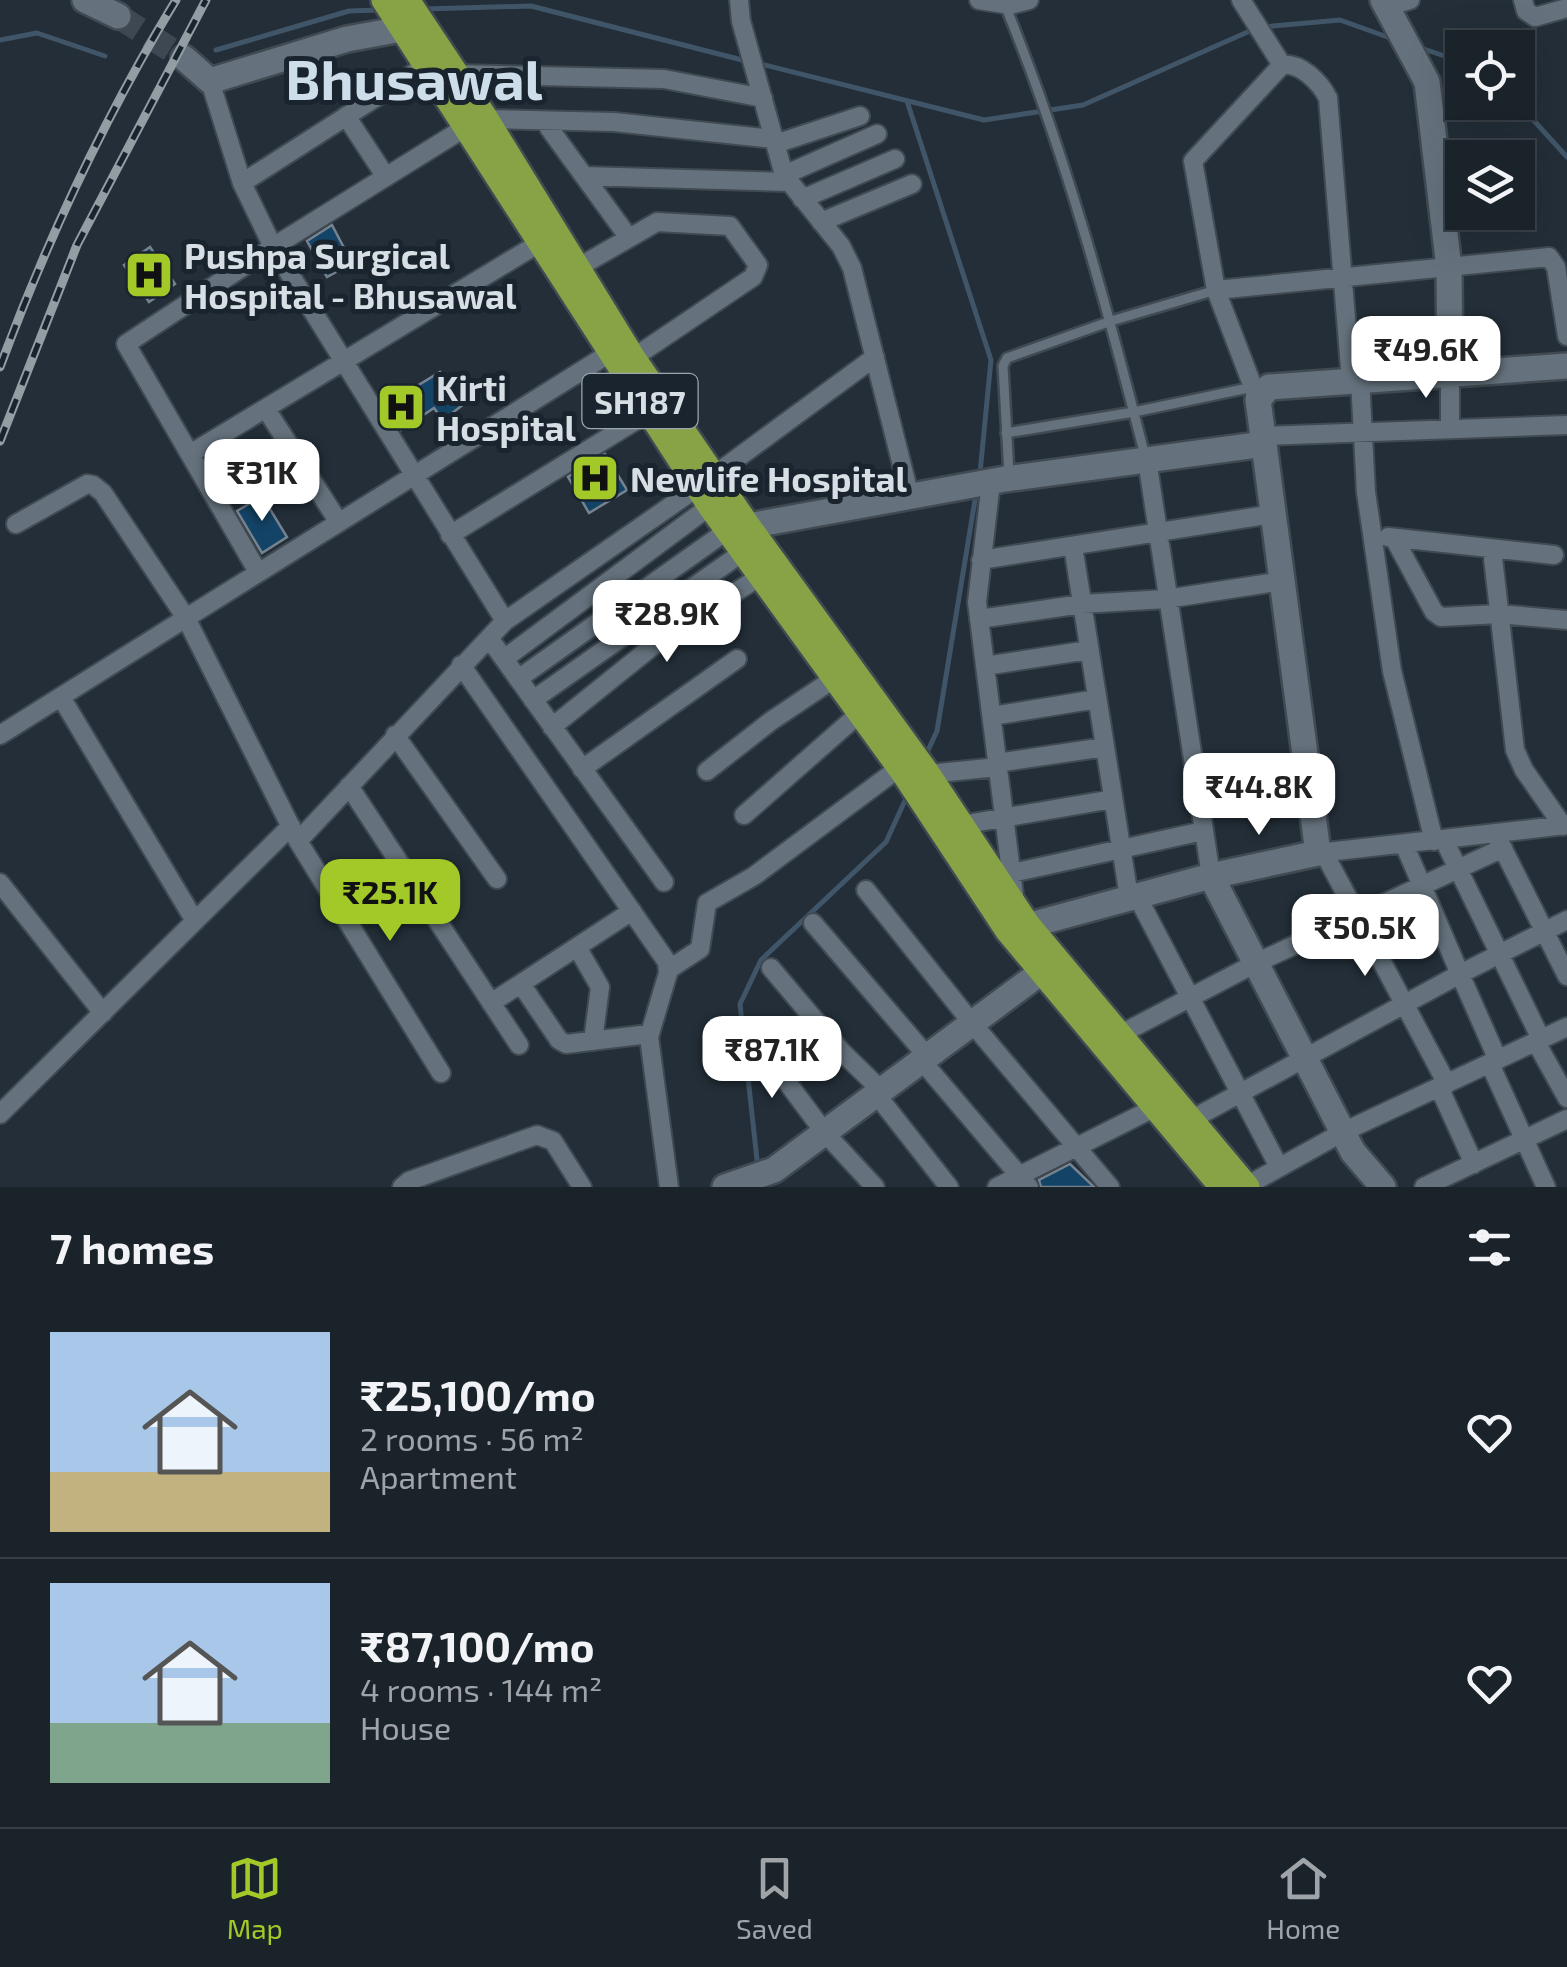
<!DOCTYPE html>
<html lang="en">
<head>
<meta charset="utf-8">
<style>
  body { margin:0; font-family:"Exo 2",sans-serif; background:#272f36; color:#f1f3f6; height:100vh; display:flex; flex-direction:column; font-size:38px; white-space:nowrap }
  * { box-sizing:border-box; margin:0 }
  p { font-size:32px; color:#9fa4a8 }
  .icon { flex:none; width:55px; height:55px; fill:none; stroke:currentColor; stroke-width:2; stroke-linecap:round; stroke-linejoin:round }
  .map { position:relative; height:1187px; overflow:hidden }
  .drawer { display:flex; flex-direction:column; background:#1a222a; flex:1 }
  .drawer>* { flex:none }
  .fabs { position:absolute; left:1445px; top:30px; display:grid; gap:20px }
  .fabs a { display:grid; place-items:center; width:90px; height:90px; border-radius:0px; background:#1a222a; box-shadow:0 10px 40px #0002,0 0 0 2px #383f47; font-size:50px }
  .price { position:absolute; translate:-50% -85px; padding:0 22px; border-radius:20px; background:#fff; color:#222; font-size:32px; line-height:65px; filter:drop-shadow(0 2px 5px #0008) }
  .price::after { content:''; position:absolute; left:50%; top:60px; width:30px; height:22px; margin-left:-15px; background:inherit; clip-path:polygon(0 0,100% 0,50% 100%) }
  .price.active { background:#a2c927; color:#111 }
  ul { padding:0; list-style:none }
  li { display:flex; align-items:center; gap:30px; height:250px; padding:0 50px }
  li+li { border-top:2px solid #383f47 }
  li span { display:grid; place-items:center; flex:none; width:280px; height:200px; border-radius:0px; color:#555 }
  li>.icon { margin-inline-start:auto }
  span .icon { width:120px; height:120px; fill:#fffc; stroke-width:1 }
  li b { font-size:42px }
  h2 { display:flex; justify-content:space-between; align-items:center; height:120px; padding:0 50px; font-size:42px }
  .tab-bar { display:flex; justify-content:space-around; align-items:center; height:140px; border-top:2px solid #383f47; background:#1a222a; font-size:28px; color:#9fa4a8 }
  .tab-bar a { display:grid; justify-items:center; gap:5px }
  .tab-bar .active { color:#a2c927 }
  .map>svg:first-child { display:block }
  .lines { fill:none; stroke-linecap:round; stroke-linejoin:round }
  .stream { stroke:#405567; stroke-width:5 }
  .building { fill:#134366; stroke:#76838f; stroke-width:2.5 }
  .secondary-tunnel { stroke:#3e4852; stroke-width:25; stroke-dasharray:25 12; stroke-linecap:butt }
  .lane-casing { stroke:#414a52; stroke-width:14 }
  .street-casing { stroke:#414a52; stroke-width:22 }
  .secondary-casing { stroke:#414a52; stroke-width:30 }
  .primary-casing { stroke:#414a52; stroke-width:30 }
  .lane { stroke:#65727d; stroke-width:9 }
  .street { stroke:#65727d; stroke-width:18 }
  .secondary { stroke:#65727d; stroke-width:25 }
  .primary { stroke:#87a345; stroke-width:25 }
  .rail-casing { stroke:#949ca4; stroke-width:9 }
  .rail { stroke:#19242e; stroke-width:5; stroke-dasharray:15; stroke-linecap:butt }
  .labels { text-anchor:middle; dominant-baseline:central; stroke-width:10; stroke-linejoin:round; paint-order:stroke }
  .shield { fill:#19242e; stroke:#9ea6ad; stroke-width:2.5 }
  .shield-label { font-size:32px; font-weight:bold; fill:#d7dee4 }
  .poi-label { font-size:35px; font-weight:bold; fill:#d7dee4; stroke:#19242e; text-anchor:start }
  .town-label { font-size:55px; font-weight:bold; fill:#ceddea; stroke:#19242e }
</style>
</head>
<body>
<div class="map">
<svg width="1567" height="1187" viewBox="0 0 1567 1187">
  <rect width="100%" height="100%" fill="#232e38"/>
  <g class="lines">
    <path class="stream" d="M424,9L531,6L746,61
      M1263,27L1340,20L1393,39
      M0,40L37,33L105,56
      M1418,47L1462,62
      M216,50L349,11L378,10
      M757,63L984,120L1083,105L1252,30
      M907,101L991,360L980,473
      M1517,102L1567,157
      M925,757L937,731L976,494
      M758,1169L740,1004L761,960L886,842L908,794"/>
  </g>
  <path class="building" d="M332,225L352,263L327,277L307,241Z
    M150,247L175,284L149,302L124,265Z
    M440,372L464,404L443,420L434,408L401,430L386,405Z
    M605,454L627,490L589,513L568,477Z
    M262,496L287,537L262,553L237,511Z
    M1070,1164L1094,1187H1041L1039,1180Z"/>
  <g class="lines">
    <path class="secondary-tunnel" d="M118,16L184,58"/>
    <g class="lane-casing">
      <path id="lane" d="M1005,5C1065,151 1106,303 1145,456
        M1006,433L1134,412L1253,387
        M1009,474L1003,366L1007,358L1111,321L1216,290"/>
    </g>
    <g class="street-casing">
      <path id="street" d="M739,0L741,21L784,175L841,246L852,268L910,497
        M979,0L1010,5L1029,0
        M1241,0L1282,65
        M1523,0L1526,11L1535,17L1567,8
        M1387,7L1410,0
        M455,74L664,79L763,98
        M210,81L242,183L273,247L505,621
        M346,116L386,177
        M544,121L629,238
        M775,144L860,116
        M784,175L877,134
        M584,176L787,182
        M242,183L425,66
        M802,199L895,159
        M821,222L912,184
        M577,268L657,222L730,226L758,265L753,277L633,358
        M1216,290L1549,257L1556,267L1567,336
        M610,353L186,618L298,841L505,621L698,487
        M1450,372V429
        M1360,379L1366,492L1392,671L1434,841
        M1258,400L1216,290L1193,161L1282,65C1300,62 1320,82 1328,98L1351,380
        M266,409L338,521
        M1263,436L1567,425
        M190,454L541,242
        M1147,460L1211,876
        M713,476L875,357
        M991,482L977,602L1015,903
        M450,535L648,413
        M1388,537L1554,555
        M1394,538L1434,612L1441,617L1499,614L1567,620
        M1073,546L1129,897
        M1492,549L1515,750L1524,770L1563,826
        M981,560L1273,514
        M258,572L126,344L273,247L466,127L486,119L614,122L774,139
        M979,619L1082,604L1166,599L1282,581
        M489,638L664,882
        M504,659L710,506
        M461,665L667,962L668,973L649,1037L669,1187
        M985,666L1089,650
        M518,679L728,530
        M61,697L195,921
        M533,700L743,552
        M992,716L1097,699
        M552,727L664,637L761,576
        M0,735L186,618L103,493L93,485L87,484L16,524
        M395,735L497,879
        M997,763L1105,747
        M582,769L737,659
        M707,771L771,721L835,678
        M928,774L998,767
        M349,786L519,1045
        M744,815L860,713
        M961,825L1113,799
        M1498,839L1567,976
        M1444,840L1541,1039
        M298,841L441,1073
        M1318,853L1567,825
        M1324,853L1447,1084
        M1012,873L1203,831
        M0,883L103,1013
        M866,890L972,1023L1110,1187
        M1137,896L1279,1167
        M813,923L927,1056
        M577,947L600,987L593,1041
        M771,968L841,1051L882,1091
        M668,970L700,949L707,903L754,876L899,768
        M521,984L559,1040L566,1044L649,1034
        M491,1003L632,911
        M1119,1035L1256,963L1503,848
        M757,1042L825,1133L875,1187
        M1536,1042L1567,1098
        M1498,1060L1460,974L1567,920
        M922,1061L1029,1187
        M1490,1064L1546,1187
        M1439,1087L1474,1164
        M876,1094L949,1187
        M0,1114L291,826
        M1185,1123L1460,974L1404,844
        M1246,1186L1343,1132L1567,1027
        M402,1187L409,1181L537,1135L553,1141L582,1187
        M997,1187L1154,1108
        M1424,1187L1567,1119"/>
    </g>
    <g class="secondary-casing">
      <path id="secondary" d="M85,0L118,16
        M1383,0L1427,82L1449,268L1450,372
        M184,58L210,81L347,39L402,29
        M732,529L1005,479L1264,444L1258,400L1269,387L1567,366
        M1211,876L1353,1152L1383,1187
        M1008,931L1211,876L1318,853L1264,444
        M725,1187L774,1170L1040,973"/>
    </g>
    <g class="primary-casing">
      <path id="primary" d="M384,0L710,506L905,775L1008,931L1222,1187
        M407,0L486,119L633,358L748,526L925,770L1027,924L1247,1187"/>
    </g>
    <use href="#lane" class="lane"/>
    <use href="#street" class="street"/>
    <use href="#secondary" class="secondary"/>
    <use href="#primary" class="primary"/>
    <g class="rail-casing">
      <path id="rail" d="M0,367C47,240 106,115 176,0
        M0,441L77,245L206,0"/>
    </g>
    <use href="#rail" class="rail"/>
  </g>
  <defs>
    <g id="hospital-square" transform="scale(2.5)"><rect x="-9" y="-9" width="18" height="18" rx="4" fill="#a2c927" stroke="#19242e"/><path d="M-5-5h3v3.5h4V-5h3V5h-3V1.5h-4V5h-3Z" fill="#111"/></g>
  </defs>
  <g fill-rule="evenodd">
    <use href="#hospital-square" x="149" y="275"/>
    <use href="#hospital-square" x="401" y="407"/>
    <use href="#hospital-square" x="595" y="478"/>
  </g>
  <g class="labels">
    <rect class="shield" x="582.5" y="374" width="115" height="54" rx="8"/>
    <g class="shield-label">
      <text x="640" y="401">SH187</text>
    </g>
    <g class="poi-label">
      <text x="184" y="255">Pushpa Surgical<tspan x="184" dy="40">Hospital - Bhusawal</tspan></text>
      <text x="436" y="387">Kirti<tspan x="436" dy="40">Hospital</tspan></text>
      <text x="630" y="478">Newlife Hospital</text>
    </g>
    <g class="town-label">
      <text x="414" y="78">Bhusawal</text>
    </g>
  </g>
</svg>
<div class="fabs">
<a><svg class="icon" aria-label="locate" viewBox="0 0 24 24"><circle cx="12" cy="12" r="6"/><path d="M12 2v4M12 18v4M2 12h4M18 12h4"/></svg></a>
<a><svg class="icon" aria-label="layers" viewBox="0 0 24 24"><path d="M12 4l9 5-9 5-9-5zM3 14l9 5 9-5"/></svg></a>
</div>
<b class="price" style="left:1426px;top:401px">₹49.6K</b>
<b class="price" style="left:262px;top:524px">₹31K</b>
<b class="price" style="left:667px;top:665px">₹28.9K</b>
<b class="price" style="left:1259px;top:838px">₹44.8K</b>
<b class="price active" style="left:390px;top:944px">₹25.1K</b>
<b class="price" style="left:1365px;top:979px">₹50.5K</b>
<b class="price" style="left:772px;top:1101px">₹87.1K</b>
</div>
<section class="drawer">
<h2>7 homes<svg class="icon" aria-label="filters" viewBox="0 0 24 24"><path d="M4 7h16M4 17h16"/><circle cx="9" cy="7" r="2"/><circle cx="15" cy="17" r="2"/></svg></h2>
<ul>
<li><span style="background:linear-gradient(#a9c7e8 70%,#c2b280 0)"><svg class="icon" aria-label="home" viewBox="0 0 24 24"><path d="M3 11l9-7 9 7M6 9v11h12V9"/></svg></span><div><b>₹25,100/mo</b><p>2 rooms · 56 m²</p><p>Apartment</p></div><svg class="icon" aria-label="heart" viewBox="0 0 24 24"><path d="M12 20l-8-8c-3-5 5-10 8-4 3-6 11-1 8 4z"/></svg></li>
<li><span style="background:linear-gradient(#a9c7e8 70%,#7fa58c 0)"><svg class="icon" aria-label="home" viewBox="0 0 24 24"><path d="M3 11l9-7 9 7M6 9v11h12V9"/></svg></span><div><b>₹87,100/mo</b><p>4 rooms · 144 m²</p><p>House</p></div><svg class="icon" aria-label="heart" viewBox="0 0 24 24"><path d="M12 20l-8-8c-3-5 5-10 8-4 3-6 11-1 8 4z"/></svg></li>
</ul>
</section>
<nav class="tab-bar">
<a class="active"><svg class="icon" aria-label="map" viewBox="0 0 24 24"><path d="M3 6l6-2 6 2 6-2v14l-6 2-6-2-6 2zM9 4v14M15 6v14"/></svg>Map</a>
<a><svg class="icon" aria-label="saved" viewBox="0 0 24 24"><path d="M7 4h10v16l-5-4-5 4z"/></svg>Saved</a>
<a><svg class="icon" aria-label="home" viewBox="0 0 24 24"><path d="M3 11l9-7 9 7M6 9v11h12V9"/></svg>Home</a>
</nav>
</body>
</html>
